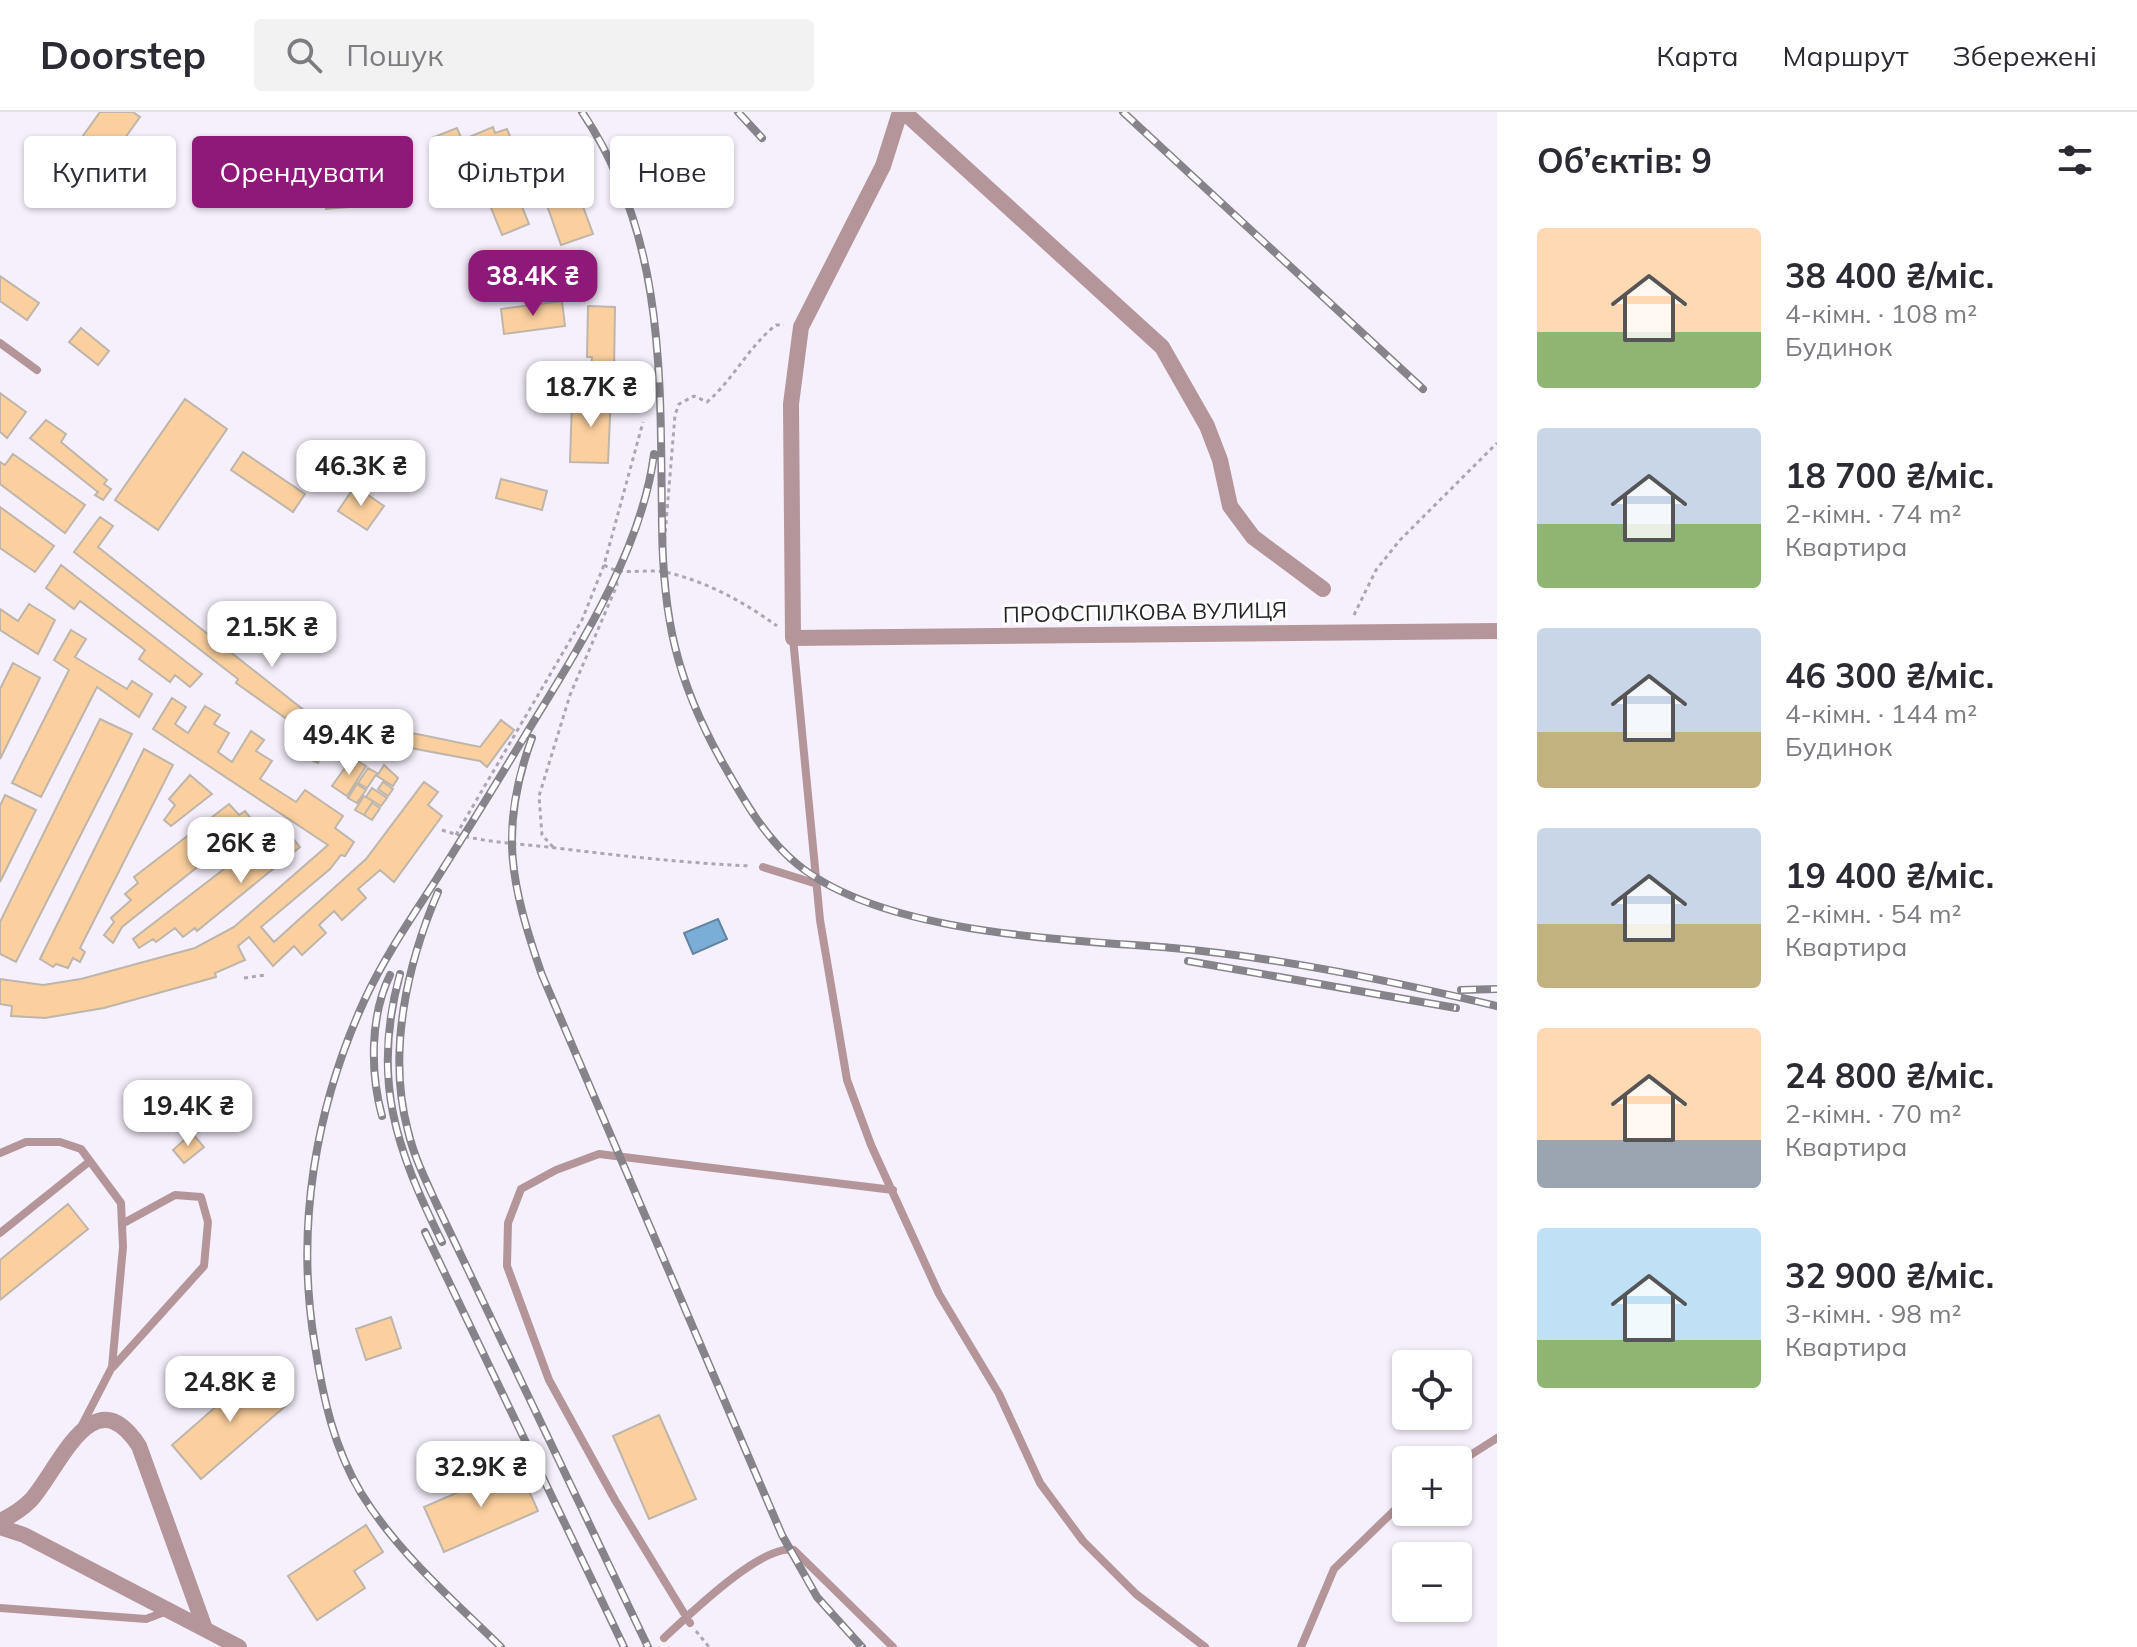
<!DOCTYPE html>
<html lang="uk">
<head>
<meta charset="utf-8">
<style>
  body { margin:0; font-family:Mulish,sans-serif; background:#f2f2f3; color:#2b2b33; height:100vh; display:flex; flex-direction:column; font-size:30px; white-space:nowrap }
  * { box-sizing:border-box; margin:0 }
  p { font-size:26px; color:#7c7c81 }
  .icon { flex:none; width:44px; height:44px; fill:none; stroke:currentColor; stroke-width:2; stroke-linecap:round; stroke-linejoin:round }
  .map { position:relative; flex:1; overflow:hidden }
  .sheet { display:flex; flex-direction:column; background:#fff; width:640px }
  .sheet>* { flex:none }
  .hud { position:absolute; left:24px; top:24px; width:760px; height:72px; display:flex; gap:16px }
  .controls { position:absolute; left:1392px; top:1238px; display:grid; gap:16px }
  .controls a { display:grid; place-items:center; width:80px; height:80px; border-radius:8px; background:#fff; box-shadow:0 2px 6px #0004; font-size:40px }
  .price { position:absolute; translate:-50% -68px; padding:0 18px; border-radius:16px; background:#fff; color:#222; font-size:26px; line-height:52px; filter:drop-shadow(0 2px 4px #0008) }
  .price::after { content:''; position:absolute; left:50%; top:48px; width:24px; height:18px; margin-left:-12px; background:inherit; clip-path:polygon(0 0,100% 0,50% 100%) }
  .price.current { background:#8f1979; color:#fff }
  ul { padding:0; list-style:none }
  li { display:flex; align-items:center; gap:24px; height:200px; padding:0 40px }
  li span { display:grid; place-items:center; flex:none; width:224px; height:160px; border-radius:8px; color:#555 }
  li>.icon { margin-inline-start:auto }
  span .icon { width:96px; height:96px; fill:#fffc; stroke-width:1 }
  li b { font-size:34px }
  h2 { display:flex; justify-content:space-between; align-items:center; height:96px; padding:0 40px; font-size:34px }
  .chip { padding:0 28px; border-radius:8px; background:#fff; box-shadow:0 2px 6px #0004; font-size:28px; line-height:72px }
  .chip.current { background:#8f1979; color:#fff }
  header { display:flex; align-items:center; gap:48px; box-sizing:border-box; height:112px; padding:0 40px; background:#fff; border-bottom:2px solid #e1e1e2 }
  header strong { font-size:38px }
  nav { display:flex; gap:44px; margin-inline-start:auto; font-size:28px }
  .search { width:560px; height:72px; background:#f2f2f3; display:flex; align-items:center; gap:20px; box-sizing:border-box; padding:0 28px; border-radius:8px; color:#7c7c81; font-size:30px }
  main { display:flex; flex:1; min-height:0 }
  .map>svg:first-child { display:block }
  .water { fill:#7baed7; stroke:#6285a2; stroke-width:2 }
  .building { fill:#fbd09e; stroke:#beb5ab; stroke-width:2 }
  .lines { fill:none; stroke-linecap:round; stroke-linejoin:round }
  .path { stroke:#aba6af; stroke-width:3; stroke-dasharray:4 4; stroke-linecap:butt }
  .service { stroke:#b4969a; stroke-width:8 }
  .minor { stroke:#b4969a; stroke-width:16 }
  .rail-casing { stroke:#87838b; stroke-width:8 }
  .rail { stroke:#fff; stroke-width:5; stroke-dasharray:15; stroke-linecap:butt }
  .labels { text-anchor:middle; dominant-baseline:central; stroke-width:6; stroke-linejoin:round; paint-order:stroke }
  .street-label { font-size:22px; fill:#262428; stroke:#fff }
</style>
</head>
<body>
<header>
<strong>Doorstep</strong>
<div class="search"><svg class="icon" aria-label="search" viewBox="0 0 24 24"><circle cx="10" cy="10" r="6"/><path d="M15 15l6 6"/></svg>Пошук</div>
<nav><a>Карта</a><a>Маршрут</a><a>Збережені</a></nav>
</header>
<main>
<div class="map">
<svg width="1497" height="1535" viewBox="0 0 1497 1535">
  <rect width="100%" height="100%" fill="#f6f0fc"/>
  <path class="water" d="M718,807L727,827L693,842L684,821Z"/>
  <path class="building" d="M100,0H133L140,5L99,62L70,42Z
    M493,15L495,21L507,17L513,32L447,59L434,25L457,16L462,28Z
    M562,37L593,122L561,133L531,48Z
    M500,40L529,112L502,123L473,51Z
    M364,64L366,78L347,80L348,95L326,97L323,67Z
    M575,156L578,177L545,181L543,160Z
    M0,164L39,191L27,208L0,189Z
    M562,189L565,214L504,222L501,197Z
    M588,194L615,195L614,259L591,258L592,245H587Z
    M81,216L109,239L98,253L69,230Z
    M0,281L26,300L7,326L0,320Z
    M581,282L611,283L608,351L570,350L572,288H581Z
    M185,287L227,317L158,418L115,388Z
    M46,308L66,322L61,330L107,368L104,372L111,377L103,388L95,383L98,380L30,326Z
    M243,340L305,382L293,400L231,358Z
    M13,342L85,393L65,421L0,372V350L5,353Z
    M501,367L547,379L542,398L496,386Z
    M355,374L384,394L367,418L338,399Z
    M0,395L54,434L35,460L0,436Z
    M100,405L113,414L98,435L305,599L480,635L501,608L514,618L487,655L480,649L298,615L236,571L238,567L74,440Z
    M61,453L202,562L190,575L175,563L170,570L139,547L145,538L80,489L74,497L46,476Z
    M29,492L55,508L38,542L0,518V497L18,509Z
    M71,518L86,527L75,545L127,577L132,569L152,582L139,605L97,575L41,685L12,671L69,558L54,548Z
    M13,551L40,566L0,647V577Z
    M172,586L186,595L175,612L188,621L205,594L220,603L214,612L229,621L218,640L232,650L251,619L264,628L256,639L272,649L260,667L296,690L305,678L343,704L335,716L354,730L345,744L341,743L330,757L261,815L274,830L366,747L424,670L438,680L428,693L442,704L394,770L380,758L358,777L366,786L342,808L334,799L319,813L326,821L302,843L294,834L273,854L249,825L238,834L245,848L215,861L216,865L104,896L45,906L11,904L12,894L0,892V867L43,873L81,867L195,836L234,815L328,733L153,617Z
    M100,607L132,622L16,850L0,842V810Z
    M308,636L322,642L318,651L304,645Z
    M144,637L173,653L80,836L85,840L80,850L73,846L68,856L56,852L53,855L40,847Z
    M352,646L366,654L347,684L332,674Z
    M384,653L398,666L393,674L377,664Z
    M368,656L377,661L367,676L358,671Z
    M190,663L212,682L171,714L164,708L175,693L169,687Z
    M383,670L393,677L388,684L378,677Z
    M357,672L366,678L357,691L348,686Z
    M372,676L387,686L381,694L366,685Z
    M5,683L36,698L0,770V694Z
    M364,684L373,689L364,703L355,698Z
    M372,691L380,696L372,708L364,703Z
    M229,692L239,703L245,699L254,710L122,815L113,831L104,823L114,810L111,806L131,788L125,782L138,771L134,765Z
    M275,718L284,729L290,723L300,735L197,819L195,816L183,825L175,816L156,830L153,827L139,836L133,827Z
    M192,1021L204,1035L184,1051L173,1038Z
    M68,1092L88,1117L0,1188V1148Z
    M391,1205L401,1236L366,1248L356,1217Z
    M259,1257L289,1291L201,1367L172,1333Z
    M659,1303L696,1387L649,1407L613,1324Z
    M518,1354L538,1399L444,1440L424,1395Z
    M366,1413L383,1440L354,1459L365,1476L317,1508L288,1464Z"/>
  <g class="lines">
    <path class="path" d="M604,453C623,465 644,456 665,460C706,469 744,490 777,514
      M662,460L675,303L679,292L694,284L707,290C734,267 748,235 776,213H784
      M1354,503L1376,458L1400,428L1497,331
      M442,718C480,731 517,731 556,736C622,744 685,751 751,754
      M456,723L582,508L604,453L643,310
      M553,735L542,723L539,684L570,583L617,473L615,460
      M244,866L265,863
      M696,1519L709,1535"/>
    <path class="service" d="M0,231L37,258
      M793,526L820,808L847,968L871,1033L939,1182L999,1282L1040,1371L1083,1429L1136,1482L1205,1535
      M763,755L817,772
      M0,1041L26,1030H60L81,1037L121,1091L123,1135L112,1255L81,1315
      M0,1121L90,1049
      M113,1255L204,1154L208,1110L201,1085L175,1083L122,1112
      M1458,1351L1497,1326
      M0,1496L146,1507L167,1499
      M690,1511L615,1388L549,1268L507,1154L508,1111L521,1077L556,1058L599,1042L893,1078
      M664,1526C688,1504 762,1431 794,1438L893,1535
      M1301,1535L1334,1457L1406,1387"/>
    <path class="minor" d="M900,0L883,54L801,215L791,292L793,526L1497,519
      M904,0L1162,235L1207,314L1220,348L1230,394L1253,425L1323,477
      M0,1409C11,1404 22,1397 31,1388C59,1357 93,1263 139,1334L204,1514
      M0,1415L24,1423L239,1535"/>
    <g class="rail-casing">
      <path id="rail" d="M582,0C667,126 660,268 662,414C663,505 676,567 721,648C742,685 764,725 797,752C883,823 1065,827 1173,836C1282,846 1391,869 1497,894
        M738,0L762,26
        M1123,0L1423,277
        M532,626C498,718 511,773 542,863L782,1423L817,1485L862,1535
        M438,780C407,852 387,941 408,1019C414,1045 426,1069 437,1093L648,1535
        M1188,849L1456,896
        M400,862C371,967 396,1037 442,1130
        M1461,878L1497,877
        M382,1004C370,960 370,904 390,863
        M425,1120L624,1535
        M501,1535C451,1486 398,1441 361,1381C334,1336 323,1286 315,1234C295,1116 315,996 365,887C384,846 410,808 434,771C465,722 496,672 526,622C576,540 642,439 654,342"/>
    </g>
    <use href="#rail" class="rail"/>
  </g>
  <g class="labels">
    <g class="street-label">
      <text transform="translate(1145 500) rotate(-1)">ПРОФСПІЛКОВА ВУЛИЦЯ</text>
    </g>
  </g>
</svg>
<div class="controls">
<a><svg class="icon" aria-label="locate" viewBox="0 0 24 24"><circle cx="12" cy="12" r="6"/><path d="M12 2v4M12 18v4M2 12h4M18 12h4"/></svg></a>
<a>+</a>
<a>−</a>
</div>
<b class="price current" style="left:533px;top:206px">38.4K ₴</b>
<b class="price" style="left:591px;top:317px">18.7K ₴</b>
<b class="price" style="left:361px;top:396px">46.3K ₴</b>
<b class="price" style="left:272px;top:557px">21.5K ₴</b>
<b class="price" style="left:349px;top:665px">49.4K ₴</b>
<b class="price" style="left:241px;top:773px">26K ₴</b>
<b class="price" style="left:188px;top:1036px">19.4K ₴</b>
<b class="price" style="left:230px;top:1312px">24.8K ₴</b>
<b class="price" style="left:481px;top:1397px">32.9K ₴</b>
<div class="hud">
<a class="chip">Купити</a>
<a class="chip current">Орендувати</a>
<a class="chip">Фільтри</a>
<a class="chip">Нове</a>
</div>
</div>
<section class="sheet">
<h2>Об’єктів: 9<svg class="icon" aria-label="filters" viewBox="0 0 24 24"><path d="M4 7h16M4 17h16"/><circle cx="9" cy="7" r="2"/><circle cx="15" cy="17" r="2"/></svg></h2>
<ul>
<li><span style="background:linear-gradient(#ffd9b3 65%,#8fb573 0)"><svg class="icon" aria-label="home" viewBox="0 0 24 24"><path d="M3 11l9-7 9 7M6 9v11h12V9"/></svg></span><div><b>38 400 ₴/міс.</b><p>4-кімн. · 108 m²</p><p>Будинок</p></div></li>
<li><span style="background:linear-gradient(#c9d6e8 60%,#8fb573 0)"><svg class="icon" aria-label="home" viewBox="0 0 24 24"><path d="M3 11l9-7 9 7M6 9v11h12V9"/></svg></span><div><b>18 700 ₴/міс.</b><p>2-кімн. · 74 m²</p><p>Квартира</p></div></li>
<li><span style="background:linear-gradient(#c9d6e8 65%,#c2b280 0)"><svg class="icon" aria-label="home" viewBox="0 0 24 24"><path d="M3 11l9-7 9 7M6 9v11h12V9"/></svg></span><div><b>46 300 ₴/міс.</b><p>4-кімн. · 144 m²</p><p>Будинок</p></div></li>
<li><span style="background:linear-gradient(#c9d6e8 60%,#c2b280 0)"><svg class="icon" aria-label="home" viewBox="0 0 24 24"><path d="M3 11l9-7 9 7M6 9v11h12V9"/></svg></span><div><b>19 400 ₴/міс.</b><p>2-кімн. · 54 m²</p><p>Квартира</p></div></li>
<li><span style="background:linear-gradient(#ffd9b3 70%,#9aa5b1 0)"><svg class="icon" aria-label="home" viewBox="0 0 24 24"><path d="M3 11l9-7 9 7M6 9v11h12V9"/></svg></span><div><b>24 800 ₴/міс.</b><p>2-кімн. · 70 m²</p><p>Квартира</p></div></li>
<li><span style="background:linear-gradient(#bfe0f5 70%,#8fb573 0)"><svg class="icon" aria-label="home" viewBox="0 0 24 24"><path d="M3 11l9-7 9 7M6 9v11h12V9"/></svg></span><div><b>32 900 ₴/міс.</b><p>3-кімн. · 98 m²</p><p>Квартира</p></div></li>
</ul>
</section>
</main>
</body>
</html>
